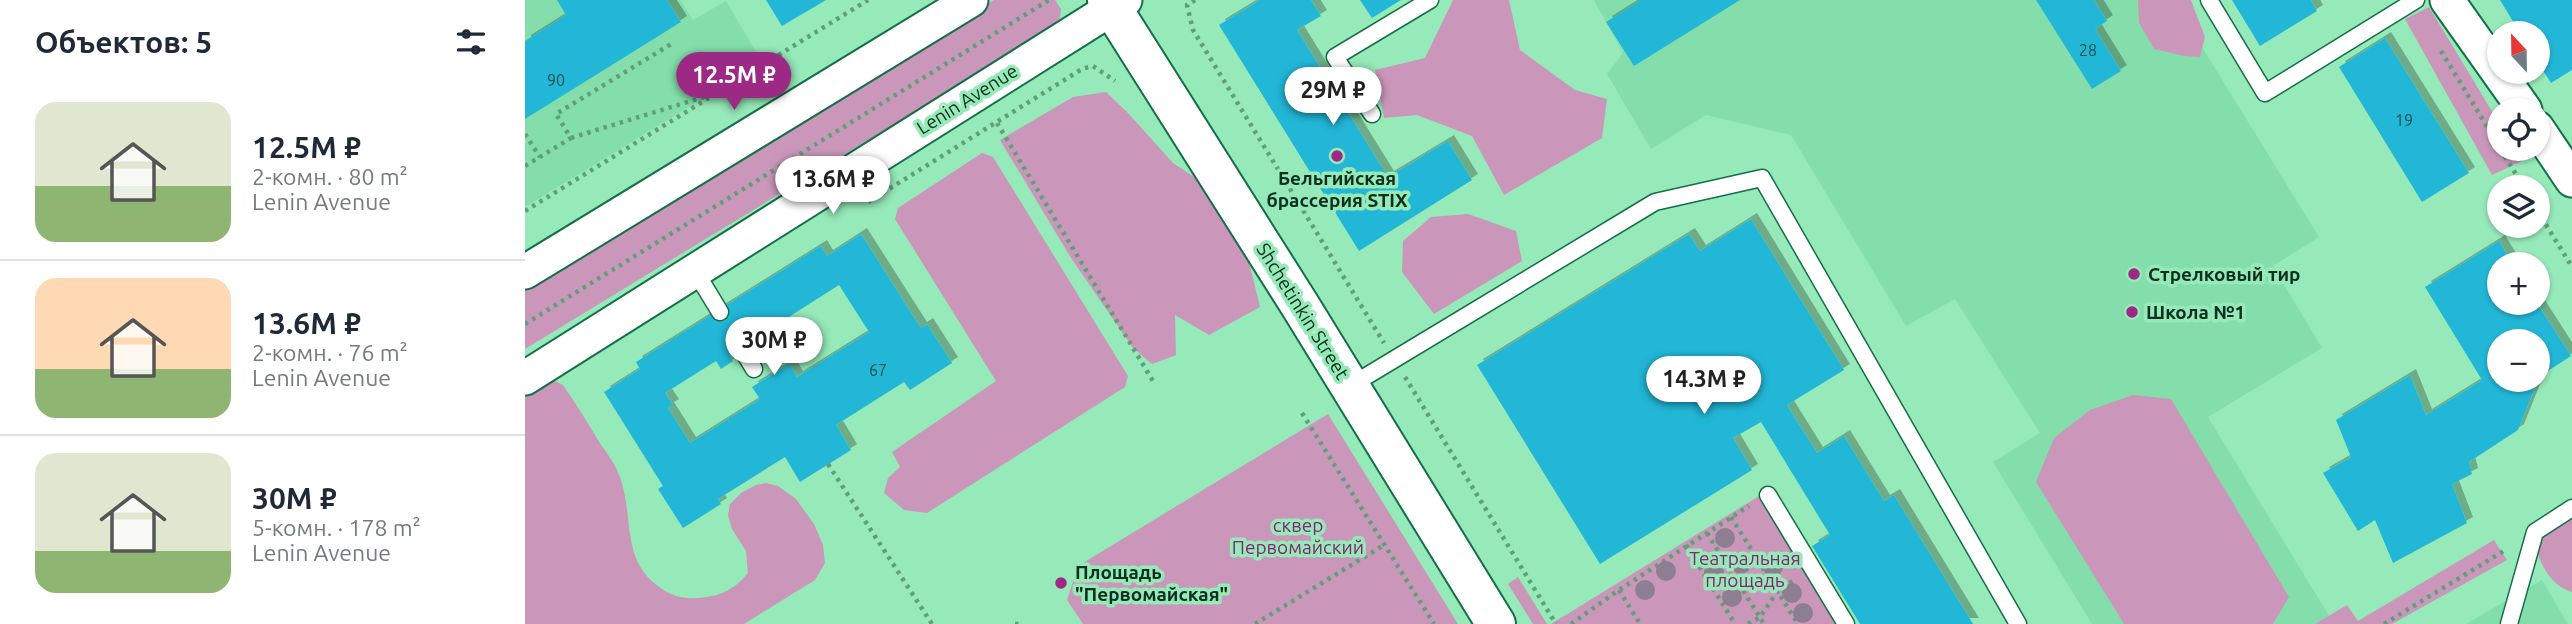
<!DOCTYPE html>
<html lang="ru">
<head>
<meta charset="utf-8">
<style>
  body { margin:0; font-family:Ubuntu,sans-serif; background:#f2f2f3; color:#1f2937; height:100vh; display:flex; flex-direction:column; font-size:26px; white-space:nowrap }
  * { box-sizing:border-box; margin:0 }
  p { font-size:23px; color:#747a83 }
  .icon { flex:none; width:38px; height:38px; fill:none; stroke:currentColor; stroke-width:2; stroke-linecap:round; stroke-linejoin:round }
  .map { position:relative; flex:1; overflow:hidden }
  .drawer { display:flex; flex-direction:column; background:#fff; width:525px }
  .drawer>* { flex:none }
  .needle { width:46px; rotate:338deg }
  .buttons { position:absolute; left:1962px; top:21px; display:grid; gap:14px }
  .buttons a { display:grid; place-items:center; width:63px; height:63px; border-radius:50%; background:#fff; box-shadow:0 2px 5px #0004; font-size:35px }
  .price { position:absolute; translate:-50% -60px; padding:0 16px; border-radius:24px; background:#fff; color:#222; font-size:23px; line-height:46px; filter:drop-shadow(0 2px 4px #0008) }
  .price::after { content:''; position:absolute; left:50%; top:42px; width:21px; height:16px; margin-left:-10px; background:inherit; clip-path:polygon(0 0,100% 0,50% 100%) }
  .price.selected { background:#9c2984; color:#fff }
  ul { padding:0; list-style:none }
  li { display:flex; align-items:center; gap:21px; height:175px; padding:0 35px }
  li+li { border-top:2px solid #e0e1e3 }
  li span { display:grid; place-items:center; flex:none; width:196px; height:140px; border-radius:21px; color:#555 }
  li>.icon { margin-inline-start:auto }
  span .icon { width:84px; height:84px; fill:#fffc; stroke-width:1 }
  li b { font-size:30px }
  h2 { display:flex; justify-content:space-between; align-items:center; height:84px; padding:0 35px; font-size:30px }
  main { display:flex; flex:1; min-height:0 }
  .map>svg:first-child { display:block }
  .built { fill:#84deab }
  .green { fill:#ca97bb }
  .building { fill:#24b7d7; fill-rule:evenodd; filter:url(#shadow) }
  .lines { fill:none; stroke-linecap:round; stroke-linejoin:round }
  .service-casing { stroke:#136f45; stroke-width:19 }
  .minor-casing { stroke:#136f45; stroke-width:37 }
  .primary-casing { stroke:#136f45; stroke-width:42 }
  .path { stroke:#5f9f7a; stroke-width:4.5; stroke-dasharray:3.5 5; stroke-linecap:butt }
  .service { stroke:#fff; stroke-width:16 }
  .minor { stroke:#fff; stroke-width:33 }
  .primary { stroke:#fff; stroke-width:38 }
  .tree { fill:#8d7e91 }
  .poi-dot { fill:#9c2984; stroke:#96e9b8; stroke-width:2.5 }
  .labels { text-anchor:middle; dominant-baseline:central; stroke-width:7; stroke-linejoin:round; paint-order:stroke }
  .number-label { font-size:16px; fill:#12524c }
  .street-label { font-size:19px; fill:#0c301e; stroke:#96e9b8 }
  .poi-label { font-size:19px; font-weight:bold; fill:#0c301e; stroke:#96e9b8; text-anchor:start }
  .park-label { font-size:19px; fill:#852771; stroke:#96e9b8 }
</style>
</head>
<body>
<main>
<section class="drawer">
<h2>Объектов: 5<svg class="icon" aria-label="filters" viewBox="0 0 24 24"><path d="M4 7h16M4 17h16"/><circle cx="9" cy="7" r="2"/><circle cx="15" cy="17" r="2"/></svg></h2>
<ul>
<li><span style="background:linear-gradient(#dfe7d0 60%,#8fb573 0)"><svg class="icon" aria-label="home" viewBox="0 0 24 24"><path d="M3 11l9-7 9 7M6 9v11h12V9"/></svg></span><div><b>12.5M ₽</b><p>2-комн. · 80 m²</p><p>Lenin Avenue</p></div></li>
<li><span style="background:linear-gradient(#ffd9b3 65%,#8fb573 0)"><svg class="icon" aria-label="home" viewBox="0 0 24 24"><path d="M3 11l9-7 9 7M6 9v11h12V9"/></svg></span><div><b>13.6M ₽</b><p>2-комн. · 76 m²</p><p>Lenin Avenue</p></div></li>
<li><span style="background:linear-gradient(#dfe7d0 70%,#8fb573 0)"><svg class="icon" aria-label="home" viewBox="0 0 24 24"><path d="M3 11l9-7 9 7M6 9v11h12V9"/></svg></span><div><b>30M ₽</b><p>5-комн. · 178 m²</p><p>Lenin Avenue</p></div></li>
</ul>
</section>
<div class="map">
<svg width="2047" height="624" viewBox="0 0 2047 624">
  <defs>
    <filter id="shadow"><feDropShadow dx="6" dy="-6" stdDeviation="0" flood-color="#0004"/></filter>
  </defs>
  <rect width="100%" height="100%" fill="#96e9b8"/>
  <path class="built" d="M0,0H155L168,20L201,1L237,62L0,207Z
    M1069,0H1648L1794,237L1748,266L1797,348L1683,417L1809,624H1567L1468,462L1515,433L1430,299L1381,326L1266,135L1181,115L1126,149L1082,74L1098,53Z
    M2017,580L2043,624H1941Z"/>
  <path class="green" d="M469,0H530L536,9L535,18L522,31L0,349V286Z
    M928,0H984L995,50L1050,90L1082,99L1077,138L979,195L947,136L892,115L859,118L850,70L900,58Z
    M1613,0H1666L1680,37L1675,57L1659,56L1629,49L1614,23Z
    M1904,7L1974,123V149H1989L1997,161L1967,175L1880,19Z
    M581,92L603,113L648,163L680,184L721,250L735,307L684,335L650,315L651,355L627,364L608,348L546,258L475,140L548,97Z
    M457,153L468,157L603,376L600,387L402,513L379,510L359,493L363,478L375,467L367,452L471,381L370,219L373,208Z
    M943,214L991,231L997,261L909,314L877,272L878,241L906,217Z
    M26,379L38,385C52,405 64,425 76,445C82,453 89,463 93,472C111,514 93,560 137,589C147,596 159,599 172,598C194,597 209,590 223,573L221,551L207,529L203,515L205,504L216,493L231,485L241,483L253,486L271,499L289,524L298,545L300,563L290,580L219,624H0V395Z
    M1608,395L1646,399L1764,597L1748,624H1599L1511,482L1529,438L1565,410Z
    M803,414L933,624H558L542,600L553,566Z
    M1239,493L1319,624H1026Z
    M2037,514L2047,518V592C2023,585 2014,561 2008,538Z
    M1969,540L1982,560L1867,624H1790L1822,605L1833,621Z
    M993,577L1022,624H1008L983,584Z"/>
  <path class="building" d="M32,0H142L156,22L0,119V41L41,15Z
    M241,0H301L257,26Z
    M735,0H786L796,16L772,30L863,177L923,141L947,180L834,251L694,25Z
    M835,0H876L847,18Z
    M1116,0H1215L1109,66L1081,22Z
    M1511,0H1569L1582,21L1570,29L1596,71L1567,89Z
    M1707,0H1786L1792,11L1735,46Z
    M1975,0H2047V70L2026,83L2012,61V33H1995Z
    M1860,38L1944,173L1897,202L1814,67Z
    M1226,219L1319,370L1262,405L1292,453L1319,436L1359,501L1369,495L1448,624H1335L1287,546L1305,535L1236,422L1208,438L1227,470L1075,564L952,365L1164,234L1175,251Z
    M336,234L396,328L402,324L427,363L385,390L379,382L311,425L326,450L275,482L260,457L193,499L196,504L158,528L133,489L138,486L79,392L115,369L111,362L296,246L302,256ZM314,285L344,332L272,377L264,364L227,387L235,399L165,443L143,408L148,405L140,393L191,361L196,369L208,361L204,355Z
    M1974,241L1988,264H1974V303H2012L2046,356L2012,378V341H1974V380H2013L1993,430L1944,462L1947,474L1927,484L1942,523L1868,563L1850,520L1833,531L1798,473L1826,457L1811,420L1885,375L1901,415L1957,380L1900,287Z"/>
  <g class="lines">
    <g class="service-casing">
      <path id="service" d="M1684,0L1740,93L1891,0
        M847,114L810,57L905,0
        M170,271L195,312
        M215,346L229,369
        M825,386L1130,202L1237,178L1493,624
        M1243,495L1321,624
        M1984,624L2010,532L2047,508"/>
    </g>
    <g class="minor-casing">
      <path id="minor" d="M1922,0L2000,110
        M2012,128L2047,180
        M0,272L446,0
        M0,378L600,0"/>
    </g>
    <g class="primary-casing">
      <path id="primary" d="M582,0L776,307L971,624"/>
    </g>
    <path class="path" d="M670,0L662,5L668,30L859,343
      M1916,51L1974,146
      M472,123L628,381
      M0,134L15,157
      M46,138L185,95
      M1975,149L1999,187
      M0,166L46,138L31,114L148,43
      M343,202L557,69L568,66L590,81
      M2012,210L2047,267
      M0,211L343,0
      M0,324L524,0
      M880,377L1031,624
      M777,413L909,624
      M303,464L407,624
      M1206,517L1273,624
      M1182,533L1239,624
      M1161,545L1210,624
      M1094,590L1115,624
      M490,624H494
      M730,624L859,545
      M1046,624L1094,590L1224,506
      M1223,624L1235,617L1252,592L1269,580
      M1859,624L1982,549"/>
    <use href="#service" class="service"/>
    <use href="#minor" class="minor"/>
    <use href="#primary" class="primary"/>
  </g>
  <g class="tree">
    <circle cx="1200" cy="538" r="10"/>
    <circle cx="1216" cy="564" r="10"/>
    <circle cx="1248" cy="567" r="10"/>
    <circle cx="1141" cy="571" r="10"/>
    <circle cx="1189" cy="572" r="10"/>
    <circle cx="1120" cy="590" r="10"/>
    <circle cx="1267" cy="593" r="10"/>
    <circle cx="1207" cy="597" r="10"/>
    <circle cx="1278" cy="613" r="10"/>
  </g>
  <g class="poi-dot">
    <circle cx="812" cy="156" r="7"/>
    <circle cx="1609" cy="274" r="7"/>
    <circle cx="1607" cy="312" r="7"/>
    <circle cx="536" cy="583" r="7"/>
  </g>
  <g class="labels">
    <g class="number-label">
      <text x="1563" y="50">28</text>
      <text x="31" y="80">90</text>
      <text x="1879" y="120">19</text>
      <text x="353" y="370">67</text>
    </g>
    <g class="street-label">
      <text transform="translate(442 99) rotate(-32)">Lenin Avenue</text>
      <text transform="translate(778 311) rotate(58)">Shchetinkin Street</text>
    </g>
    <g class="poi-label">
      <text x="812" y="178" text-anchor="middle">Бельгийская<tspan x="812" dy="22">брассерия STIX</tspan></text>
      <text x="1623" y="274">Стрелковый тир</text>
      <text x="1621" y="312">Школа №1</text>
      <text x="550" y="572">Площадь<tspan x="550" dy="22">"Первомайская"</tspan></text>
    </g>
    <g class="park-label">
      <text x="773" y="525">сквер<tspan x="773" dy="22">Первомайский</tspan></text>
      <text x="1220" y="558">Театральная<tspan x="1220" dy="22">площадь</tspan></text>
    </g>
  </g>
</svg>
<div class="buttons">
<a><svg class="needle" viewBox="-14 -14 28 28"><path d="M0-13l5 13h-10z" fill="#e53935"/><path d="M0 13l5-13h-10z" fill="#747a83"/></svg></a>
<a><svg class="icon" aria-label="locate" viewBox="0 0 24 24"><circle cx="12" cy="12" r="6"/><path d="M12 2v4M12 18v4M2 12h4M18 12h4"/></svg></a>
<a><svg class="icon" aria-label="layers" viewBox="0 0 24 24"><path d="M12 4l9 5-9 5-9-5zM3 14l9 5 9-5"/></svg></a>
<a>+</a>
<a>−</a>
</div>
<b class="price selected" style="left:209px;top:112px">12.5M ₽</b>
<b class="price" style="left:808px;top:127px">29M ₽</b>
<b class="price" style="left:308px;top:216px">13.6M ₽</b>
<b class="price" style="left:249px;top:377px">30M ₽</b>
<b class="price" style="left:1179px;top:416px">14.3M ₽</b>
</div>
</main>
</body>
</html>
